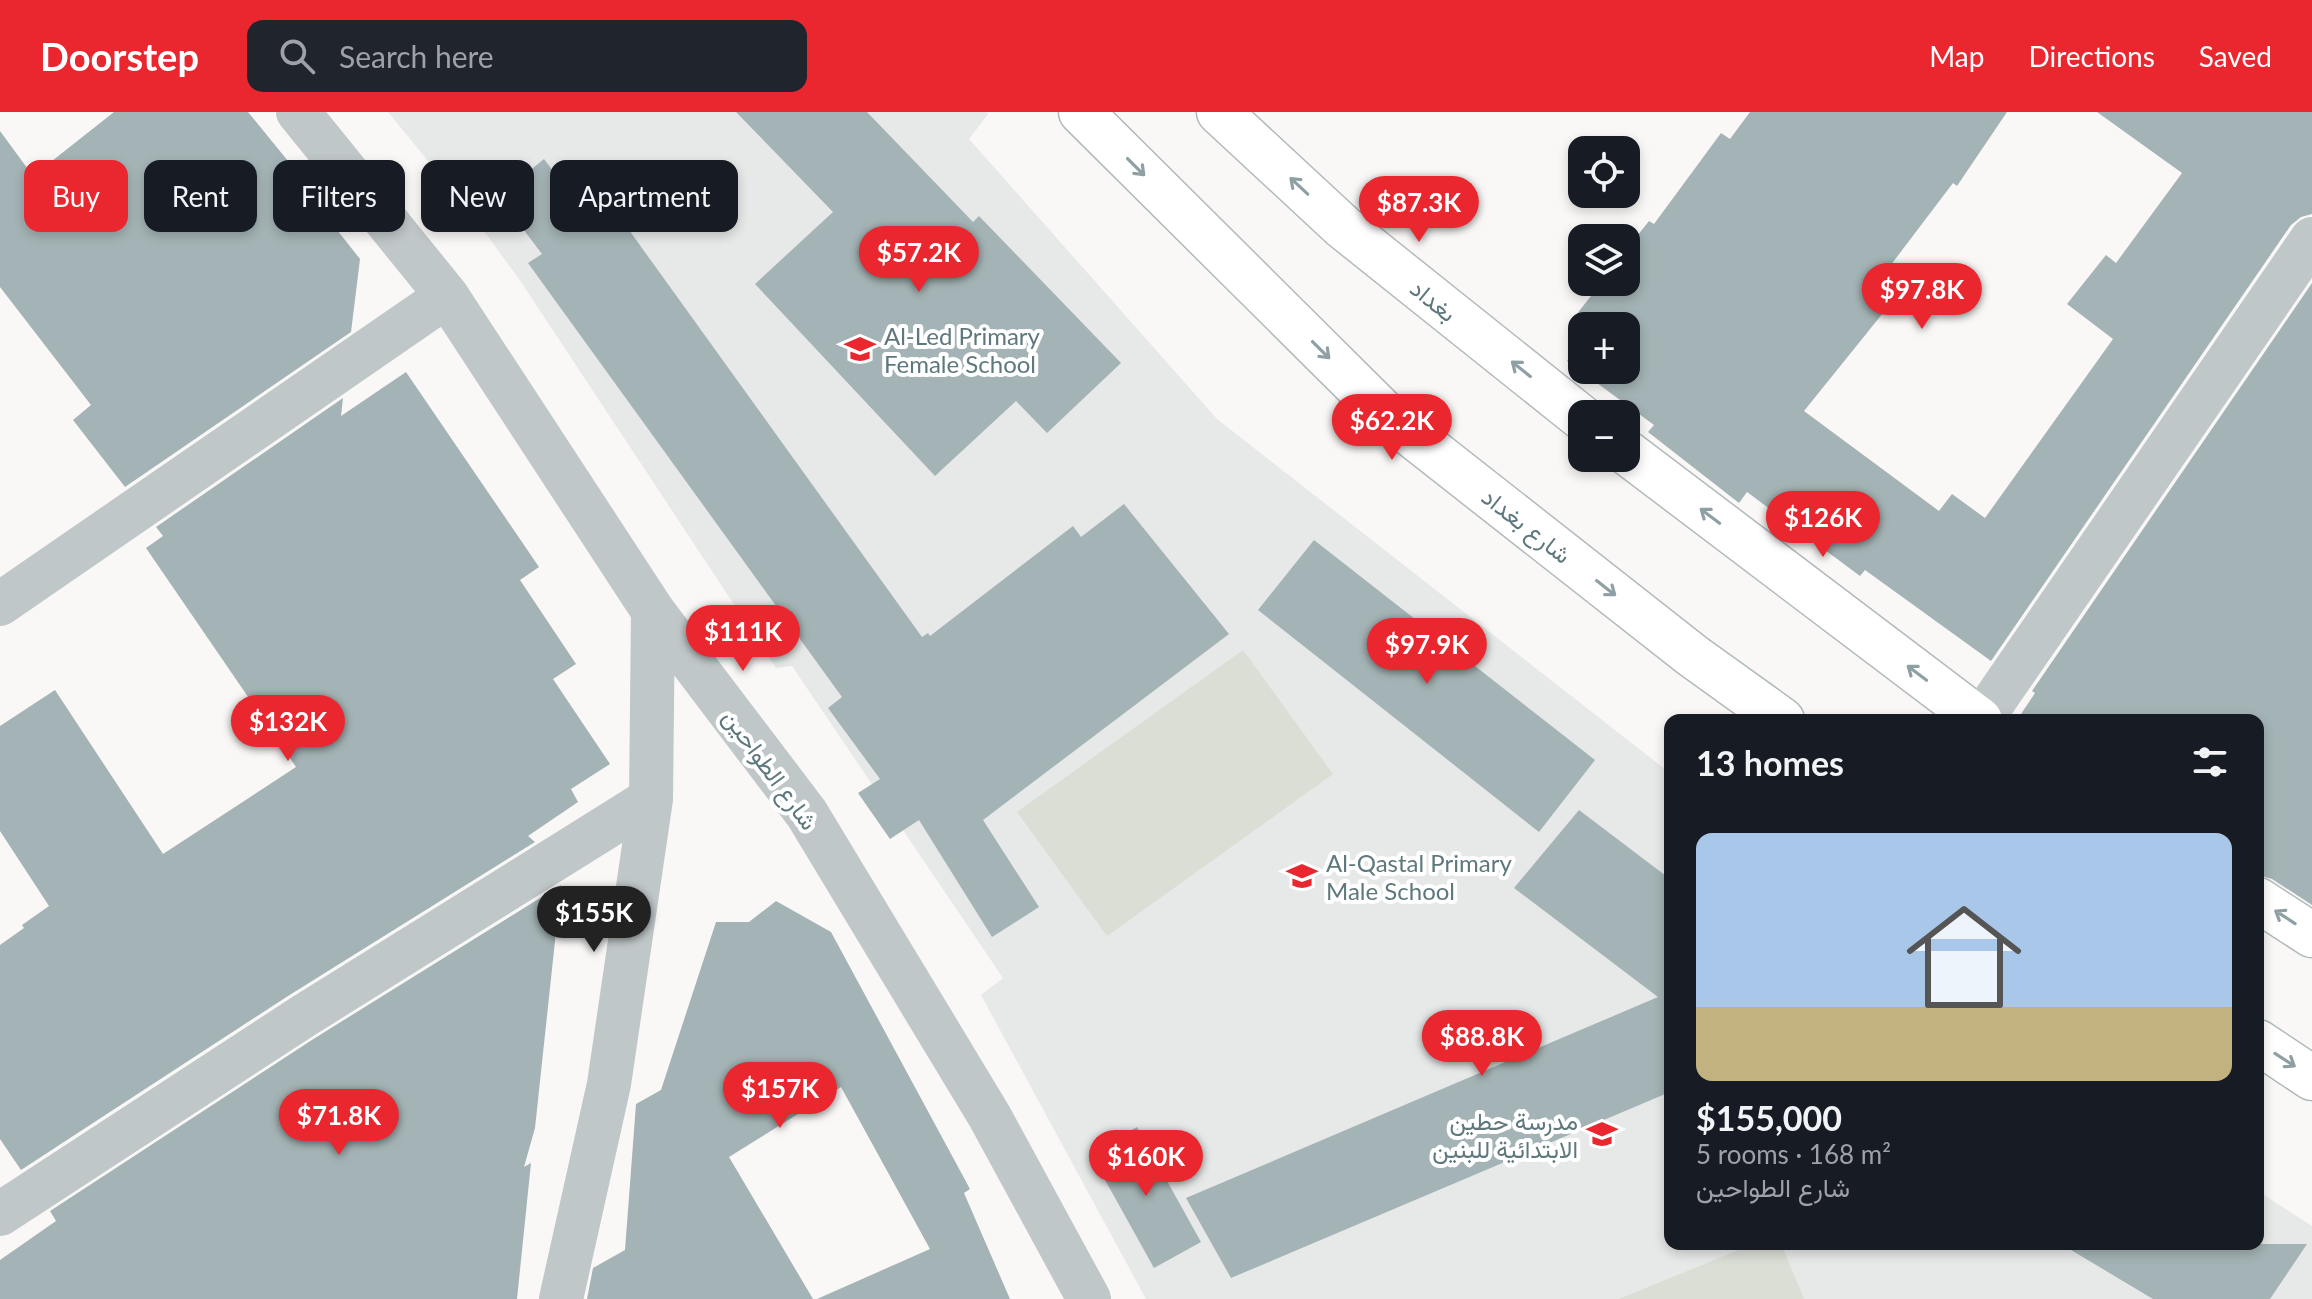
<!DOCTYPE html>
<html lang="en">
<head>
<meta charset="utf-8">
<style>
  body { margin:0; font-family:Lato,Vazirmatn,sans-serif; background:#20242c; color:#f1f3f6; height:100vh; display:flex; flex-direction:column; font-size:30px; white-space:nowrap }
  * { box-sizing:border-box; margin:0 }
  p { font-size:26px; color:#9ea1a6 }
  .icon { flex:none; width:44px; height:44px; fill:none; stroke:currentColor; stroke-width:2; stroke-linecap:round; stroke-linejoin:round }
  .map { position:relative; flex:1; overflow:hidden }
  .sheet { position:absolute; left:1664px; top:602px; width:600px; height:536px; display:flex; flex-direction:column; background:#171b24; border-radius:16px; box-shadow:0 4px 12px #0003 }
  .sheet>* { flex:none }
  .banner { position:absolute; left:24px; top:48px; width:760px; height:72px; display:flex; gap:16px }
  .buttons { position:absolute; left:1568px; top:24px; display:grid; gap:16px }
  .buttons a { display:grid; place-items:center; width:72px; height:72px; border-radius:16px; background:#171b24; box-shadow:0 4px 12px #0003; font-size:40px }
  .price { position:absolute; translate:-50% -68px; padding:0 18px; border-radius:28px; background:#ea262e; color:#fff; font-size:26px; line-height:52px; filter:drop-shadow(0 2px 4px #0008) }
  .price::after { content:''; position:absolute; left:50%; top:48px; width:24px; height:18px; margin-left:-12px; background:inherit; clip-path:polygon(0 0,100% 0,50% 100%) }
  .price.on { background:#222; color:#fff }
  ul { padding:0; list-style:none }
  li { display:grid; align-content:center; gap:16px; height:424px; padding:0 32px }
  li+li { border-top:2px solid #363941 }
  li span { display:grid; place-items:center; height:248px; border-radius:16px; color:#555 }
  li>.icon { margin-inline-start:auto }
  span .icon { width:144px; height:144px; fill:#fffc; stroke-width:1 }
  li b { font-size:34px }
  h2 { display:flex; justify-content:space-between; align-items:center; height:96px; padding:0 32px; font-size:34px }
  .chip { padding:0 28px; border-radius:16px; background:#171b24; box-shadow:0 4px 12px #0003; font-size:28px; line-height:72px }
  .chip.on { background:#ea262e; color:#fff }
  header { display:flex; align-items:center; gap:48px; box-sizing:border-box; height:112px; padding:0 40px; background:#ea262e; color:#fff }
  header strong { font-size:38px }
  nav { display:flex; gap:44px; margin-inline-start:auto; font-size:28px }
  .search { width:560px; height:72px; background:#20242c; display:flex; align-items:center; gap:20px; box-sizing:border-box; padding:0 28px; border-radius:16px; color:#9ea1a6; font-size:30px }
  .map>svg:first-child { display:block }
  .built { fill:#e7e8e8 }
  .green { fill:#dbded5 }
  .building { fill:#a4b3b5 }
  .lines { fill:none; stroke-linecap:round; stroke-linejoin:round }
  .major-casing { stroke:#b1babc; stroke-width:47 }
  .minor { stroke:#c0c7c9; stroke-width:44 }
  .major { stroke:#fff; stroke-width:44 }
  .oneway { stroke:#8ea0a4 }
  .labels { text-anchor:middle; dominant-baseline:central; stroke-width:8; stroke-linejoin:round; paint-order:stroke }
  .street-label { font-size:24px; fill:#5e787d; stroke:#fff }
  .poi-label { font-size:24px; fill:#5e787d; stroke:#fff; text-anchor:start }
</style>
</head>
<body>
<header>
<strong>Doorstep</strong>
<div class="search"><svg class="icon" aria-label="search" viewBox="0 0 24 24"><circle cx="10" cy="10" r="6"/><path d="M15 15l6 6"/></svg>Search here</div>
<nav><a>Map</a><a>Directions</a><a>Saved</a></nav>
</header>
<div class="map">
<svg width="2312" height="1187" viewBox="0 0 2312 1187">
  <rect width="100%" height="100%" fill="#f9f8f7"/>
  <path class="built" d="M388,0H986L988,2L969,27L1217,307L1670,661V1132H2258V1079L2312,1114V1187H1146L981,883L1003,866L792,554L776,556L519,167L473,104Z"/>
  <path class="green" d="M1243,538L1333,662L1107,824L1017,700Z
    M1753,1132H1781L1804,1187H1619Z"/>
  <path class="building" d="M114,0H248L288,49L285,52L360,147L351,220L125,375L73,308L91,293L0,175V19L33,64Z
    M736,0H867L973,110L979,104L1121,251L1047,321L1016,289L935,364L755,172L833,100Z
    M1750,0H2007L1957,74L1953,71L1865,187L1883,201L1804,299L1939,399L1952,382L1985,406L2113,227L2067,192L2106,143L2116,151L2182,61L2097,0H2312V102L2301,105L2291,113L1991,549L1865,458L1860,464L1747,380L1739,391L1648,320L1654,313L1567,249L1582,229V258H1626V214H1582V216L1572,208L1602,170H1626V138L1649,109L1654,112L1721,21L1730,27Z
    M544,47L590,108L611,93L922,525L928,521L930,524L1073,414L1081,425L1124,392L1229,522L983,708L1039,795L992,825L919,708L890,727L858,681L880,667L828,596L842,585L528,151L542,142L498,84Z
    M2312,171V793L2272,767L2258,763V608H2017L2035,581L2032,579Z
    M406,260L539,455L520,468L576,552L553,567L610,652L571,677L578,690L528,724L535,730L288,884L21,1058L0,1027V833L24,816L22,813L49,794L0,719V614L55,578L163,742L296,655L146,436L163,424L156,415L343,286L341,304Z
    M1314,428L1595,648L1539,720L1258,498Z
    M1579,698L1670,767V980L1231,1166L1186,1086L1658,885L1514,776Z
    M561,773L535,1016L524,1055L531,1051L517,1187H0V1148L56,1109L50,1099L315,926Z
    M776,789L831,820L970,1077L964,1081L1010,1187H817L930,1137L841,975L729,1045L813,1187H587L593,1156L625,1138L636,992L661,978L716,810H749Z
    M1137,1015L1201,1130L1154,1156L1090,1041Z
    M2061,1132H2307L2270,1187H2153Z"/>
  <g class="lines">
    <g class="major-casing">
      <path id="major" d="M1081,0L1385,302L1693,544L1782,608
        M1219,0L1343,115L1582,306
        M1626,340L1980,608
        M2258,788L2312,823
        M2258,930L2312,966"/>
    </g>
    <path class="minor" d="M298,0L447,184L653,499L807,702L990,1005L1089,1187
      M0,492L447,184
      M1981,608L2312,127
      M0,1102L302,905L651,687
      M561,1187L609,972L651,687L653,499"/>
    <use href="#major" class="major"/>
  </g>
  <defs><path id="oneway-shaft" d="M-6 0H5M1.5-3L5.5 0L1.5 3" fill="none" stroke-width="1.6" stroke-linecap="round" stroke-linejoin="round" transform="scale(2)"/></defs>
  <g class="oneway">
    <use href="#oneway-shaft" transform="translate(1136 55) rotate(45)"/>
    <use href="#oneway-shaft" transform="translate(1299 74) rotate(-137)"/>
    <use href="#oneway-shaft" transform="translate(1321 238) rotate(45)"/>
    <use href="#oneway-shaft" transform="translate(1521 257) rotate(-141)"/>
    <use href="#oneway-shaft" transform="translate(1710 404) rotate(-143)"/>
    <use href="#oneway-shaft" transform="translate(1606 476) rotate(38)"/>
    <use href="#oneway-shaft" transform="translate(1917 561) rotate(-143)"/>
    <use href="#oneway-shaft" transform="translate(2285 805) rotate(-147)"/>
    <use href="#oneway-shaft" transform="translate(2285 948) rotate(33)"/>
  </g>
  <defs>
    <g id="school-bare" transform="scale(2.4)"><path d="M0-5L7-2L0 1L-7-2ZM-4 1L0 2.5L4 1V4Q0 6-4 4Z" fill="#ea262e" stroke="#fff" stroke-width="2.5" paint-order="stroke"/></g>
  </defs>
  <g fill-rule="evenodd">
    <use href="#school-bare" x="860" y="237"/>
    <use href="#school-bare" x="1302" y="764"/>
    <use href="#school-bare" x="1602" y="1022"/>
  </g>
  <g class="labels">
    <g class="street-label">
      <text transform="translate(1434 188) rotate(39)">بغداد</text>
      <text transform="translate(1527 413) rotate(38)">شارع بغداد</text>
      <text transform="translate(771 657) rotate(54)">شارع الطواحين</text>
    </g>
    <g class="poi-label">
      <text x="884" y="223">Al-Led Primary<tspan x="884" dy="28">Female School</tspan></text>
      <text x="1326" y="750">Al-Qastal Primary<tspan x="1326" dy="28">Male School</tspan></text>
      <text x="1578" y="1008" text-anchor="end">مدرسة حطين<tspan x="1578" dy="28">الابتدائية للبنين</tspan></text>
    </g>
  </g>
</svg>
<div class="buttons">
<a><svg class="icon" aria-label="locate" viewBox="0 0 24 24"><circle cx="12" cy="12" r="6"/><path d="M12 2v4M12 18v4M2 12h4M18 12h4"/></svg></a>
<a><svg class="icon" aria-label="layers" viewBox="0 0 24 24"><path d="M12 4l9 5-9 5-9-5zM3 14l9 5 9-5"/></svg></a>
<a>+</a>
<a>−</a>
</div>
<b class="price" style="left:1419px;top:132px">$87.3K</b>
<b class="price" style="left:919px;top:182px">$57.2K</b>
<b class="price" style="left:1922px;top:219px">$97.8K</b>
<b class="price" style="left:1392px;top:350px">$62.2K</b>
<b class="price" style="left:1823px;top:447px">$126K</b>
<b class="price" style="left:743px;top:561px">$111K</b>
<b class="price" style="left:1427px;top:574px">$97.9K</b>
<b class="price" style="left:288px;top:651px">$132K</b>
<b class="price on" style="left:594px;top:842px">$155K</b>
<b class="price" style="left:1482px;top:966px">$88.8K</b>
<b class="price" style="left:780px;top:1018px">$157K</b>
<b class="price" style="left:339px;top:1045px">$71.8K</b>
<b class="price" style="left:1146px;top:1086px">$160K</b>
<div class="banner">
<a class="chip on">Buy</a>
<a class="chip">Rent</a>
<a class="chip">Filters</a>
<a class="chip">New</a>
<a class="chip">Apartment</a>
</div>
<section class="sheet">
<h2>13 homes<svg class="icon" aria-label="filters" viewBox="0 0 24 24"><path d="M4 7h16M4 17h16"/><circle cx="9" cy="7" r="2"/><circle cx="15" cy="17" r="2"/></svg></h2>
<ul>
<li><span style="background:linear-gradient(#a9c7e8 70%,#c2b280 0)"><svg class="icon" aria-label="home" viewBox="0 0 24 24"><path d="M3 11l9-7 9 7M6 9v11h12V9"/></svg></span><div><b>$155,000</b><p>5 rooms · 168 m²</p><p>شارع الطواحين</p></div></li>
</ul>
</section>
</div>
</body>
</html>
